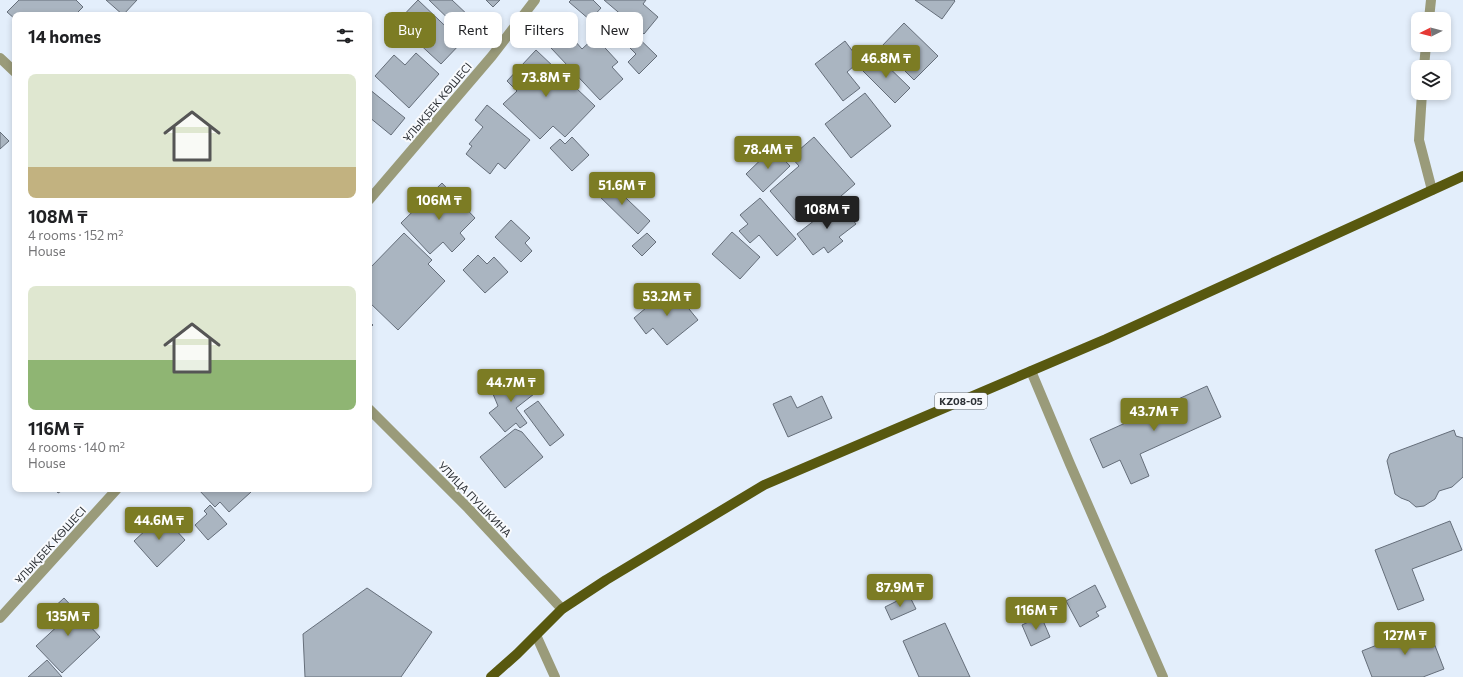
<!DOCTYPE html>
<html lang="en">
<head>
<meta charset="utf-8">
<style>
  body { margin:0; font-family:Commissioner,sans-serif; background:#f2f2f2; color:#202124; height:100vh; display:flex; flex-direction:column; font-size:15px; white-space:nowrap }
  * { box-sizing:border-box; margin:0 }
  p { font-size:13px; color:#757577 }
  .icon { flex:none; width:22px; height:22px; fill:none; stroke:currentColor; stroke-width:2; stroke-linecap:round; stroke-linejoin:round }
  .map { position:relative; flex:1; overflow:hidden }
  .sheet { position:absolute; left:12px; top:12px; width:360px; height:480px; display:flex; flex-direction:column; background:#fff; border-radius:8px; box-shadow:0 2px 6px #0003 }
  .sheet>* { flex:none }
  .hud { position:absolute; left:384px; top:12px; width:380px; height:36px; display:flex; gap:8px }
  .needle { width:26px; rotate:264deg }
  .tools { position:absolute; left:1411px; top:12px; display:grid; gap:8px }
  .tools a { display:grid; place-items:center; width:40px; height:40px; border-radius:8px; background:#fff; box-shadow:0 2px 6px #0003; font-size:20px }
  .price { position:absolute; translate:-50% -34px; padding:0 9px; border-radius:4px; background:#7c7c24; color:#fff; font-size:13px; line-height:26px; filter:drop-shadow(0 1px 2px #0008) }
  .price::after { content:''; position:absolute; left:50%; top:24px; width:12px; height:9px; margin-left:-6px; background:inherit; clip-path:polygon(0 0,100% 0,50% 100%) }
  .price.current { background:#222; color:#fff }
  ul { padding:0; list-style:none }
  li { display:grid; align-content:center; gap:8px; height:212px; padding:0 16px }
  li span { display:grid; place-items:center; height:124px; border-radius:8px; color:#555 }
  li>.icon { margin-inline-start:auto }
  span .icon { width:72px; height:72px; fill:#fffc; stroke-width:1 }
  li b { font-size:17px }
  h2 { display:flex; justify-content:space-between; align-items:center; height:48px; padding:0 16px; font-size:17px }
  .pill { padding:0 14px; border-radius:8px; background:#fff; box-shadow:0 2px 6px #0003; font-size:14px; line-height:36px }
  .pill.current { background:#7c7c24; color:#fff }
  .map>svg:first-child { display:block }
  .building { fill:#aab5c1; stroke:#656e7a }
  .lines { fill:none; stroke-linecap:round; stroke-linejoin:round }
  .street { stroke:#9a9b7a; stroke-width:10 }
  .primary { stroke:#58580f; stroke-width:10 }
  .labels { text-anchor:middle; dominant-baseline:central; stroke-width:4; stroke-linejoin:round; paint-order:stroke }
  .shield { fill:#f8fafd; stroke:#696d71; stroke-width:1 }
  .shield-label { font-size:10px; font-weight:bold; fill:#2c3035 }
  .street-label { font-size:11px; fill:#2c3035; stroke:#f8fafd }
</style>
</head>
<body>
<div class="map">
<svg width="1463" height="677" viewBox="0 0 1463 677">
  <rect width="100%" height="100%" fill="#e3eefb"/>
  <path class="building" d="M19,0H76L83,7L75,15H15V19L7,12Z
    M106,0H137L123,15Z
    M418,0L462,42L441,64L414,39L421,31L412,22L404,30L396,23Z
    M429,0H452L471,18L460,30Z
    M486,0H500L493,7Z
    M571,0H593L601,8L590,20L569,2Z
    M604,0H646L643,4L658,17L644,34Z
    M915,0H954L955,1L942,19Z
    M904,23L938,56L914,80L881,47Z
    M626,26L657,56L639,74L628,62L636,54L617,35Z
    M568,33L582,49L595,37L618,62L612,67L623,79L600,100L551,48Z
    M845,41L860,61L847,72L860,88L843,101L815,64Z
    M536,50L595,106L565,137L553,126L540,139L503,104L517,91L507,81Z
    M416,53L439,74L409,108L375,76L394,55L405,65Z
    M876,55L910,88L895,103L861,69Z
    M369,89L405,118L391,135L369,117Z
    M865,93L891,126L851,158L825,124Z
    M487,105L530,140L505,169L498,163L490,174L466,154L472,146L469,144L483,127L475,120Z
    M0,132L9,141L0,149Z
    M572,137L589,155L572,171L550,148L560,139L565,144Z
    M814,137L855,184L820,214L812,205L795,220L770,191L799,166L791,157Z
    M773,148L790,166L763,192L746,174Z
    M606,179L650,221L638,234L594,191Z
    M442,183L475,218L460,233L465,239L452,252L443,242L430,254L401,223Z
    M760,198L796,239L777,256L759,235L750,243L739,231L748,224L740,215Z
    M838,202L856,224L839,237L843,241L828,253L824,247L813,255L797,234Z
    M511,220L530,238L525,243L532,251L521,262L495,237Z
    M732,232L760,257L740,279L712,254Z
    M404,233L432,260L428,264L445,281L398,330L369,302V269Z
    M647,233L656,242L642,256L632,246Z
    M478,255L487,264L494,257L508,272L485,293L463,270Z
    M671,287L698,320L667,345L653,328L646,334L634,318Z
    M369,321L373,325L369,329Z
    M518,374L534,394L516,408L527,423L520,428L516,423L505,432L489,413L498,406L493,394Z
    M1207,386L1221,417L1140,454L1149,476L1131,484L1120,460L1103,468L1090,439Z
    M791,396L797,408L822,396L832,418L788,437L773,404Z
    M538,401L564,435L550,446L524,411Z
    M515,429L522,432L543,457L505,488L480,457Z
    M1454,430L1456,436L1463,438V477L1452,487L1439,491L1435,499L1424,506L1416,507L1409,501L1401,498L1395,494L1387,461L1390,454Z
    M55,489H65L58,493Z
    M198,489H248L251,492L229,512L220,502L215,507Z
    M210,505L227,524L208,540L195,525L207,514L204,511Z
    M162,515L185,540L157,567L134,541Z
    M1450,521L1462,550L1412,569L1424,600L1398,610L1375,550Z
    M1095,585L1106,607L1096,612L1099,616L1080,627L1066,601Z
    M367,588L432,632L401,677H305L303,634Z
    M909,595L916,609L891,620L885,607Z
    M64,598L100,637L62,673L36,646L62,622L51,610Z
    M1041,616L1050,637L1031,646L1022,625Z
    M945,623L970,677H919L903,641Z
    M1427,625L1444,669L1423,677H1372L1362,651Z
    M47,660L62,677H28Z"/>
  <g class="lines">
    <path class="street" d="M1429,19L1431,0
      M0,58L15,72
      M1424,67L1426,45
      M1422,93L1419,140L1432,190
      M369,200L492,56L535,0
      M1031,371L1070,464L1163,677
      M369,409L468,508L562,609
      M0,618L117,489
      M536,635L555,677"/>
    <path class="primary" d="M491,677L517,654L562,609L606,580L764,485L1106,339L1463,176"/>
  </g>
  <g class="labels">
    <rect class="shield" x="935" y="393" width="52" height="16" rx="3"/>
    <g class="shield-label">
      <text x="961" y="401">KZ08-05</text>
    </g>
    <g class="street-label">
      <text transform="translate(437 102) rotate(-50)">ҰЛЫҚБЕК КӨШЕСІ</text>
      <text transform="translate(475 499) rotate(46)">УЛИЦА ПУШКИНА</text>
      <text transform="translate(50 545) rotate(-48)">ҰЛЫҚБЕК КӨШЕСІ</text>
    </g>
  </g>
</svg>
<div class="tools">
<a><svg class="needle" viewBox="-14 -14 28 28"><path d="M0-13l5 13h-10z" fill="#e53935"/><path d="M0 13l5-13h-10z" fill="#757577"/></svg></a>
<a><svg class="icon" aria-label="layers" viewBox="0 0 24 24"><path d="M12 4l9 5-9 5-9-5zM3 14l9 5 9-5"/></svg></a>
</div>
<b class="price" style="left:886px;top:79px">46.8M ₸</b>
<b class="price" style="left:546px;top:98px">73.8M ₸</b>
<b class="price" style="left:768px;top:170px">78.4M ₸</b>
<b class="price" style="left:622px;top:206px">51.6M ₸</b>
<b class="price" style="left:439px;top:221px">106M ₸</b>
<b class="price current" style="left:827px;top:230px">108M ₸</b>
<b class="price" style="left:667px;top:317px">53.2M ₸</b>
<b class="price" style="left:511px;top:403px">44.7M ₸</b>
<b class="price" style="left:1154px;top:432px">43.7M ₸</b>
<b class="price" style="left:159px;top:541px">44.6M ₸</b>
<b class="price" style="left:900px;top:608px">87.9M ₸</b>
<b class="price" style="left:1036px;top:631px">116M ₸</b>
<b class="price" style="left:68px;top:637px">135M ₸</b>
<b class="price" style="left:1405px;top:656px">127M ₸</b>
<div class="hud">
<a class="pill current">Buy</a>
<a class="pill">Rent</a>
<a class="pill">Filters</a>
<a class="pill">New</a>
</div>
<section class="sheet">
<h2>14 homes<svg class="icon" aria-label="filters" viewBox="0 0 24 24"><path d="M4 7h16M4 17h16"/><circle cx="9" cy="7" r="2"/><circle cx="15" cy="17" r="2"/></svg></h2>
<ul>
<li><span style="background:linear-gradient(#dfe7d0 75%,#c2b280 0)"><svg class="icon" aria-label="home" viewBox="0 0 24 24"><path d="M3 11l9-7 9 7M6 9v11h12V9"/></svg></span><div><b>108M ₸</b><p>4 rooms · 152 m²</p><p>House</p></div></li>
<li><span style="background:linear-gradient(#dfe7d0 60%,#8fb573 0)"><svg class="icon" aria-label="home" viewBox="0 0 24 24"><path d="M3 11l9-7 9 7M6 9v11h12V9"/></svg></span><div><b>116M ₸</b><p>4 rooms · 140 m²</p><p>House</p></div></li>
</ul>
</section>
</div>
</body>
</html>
